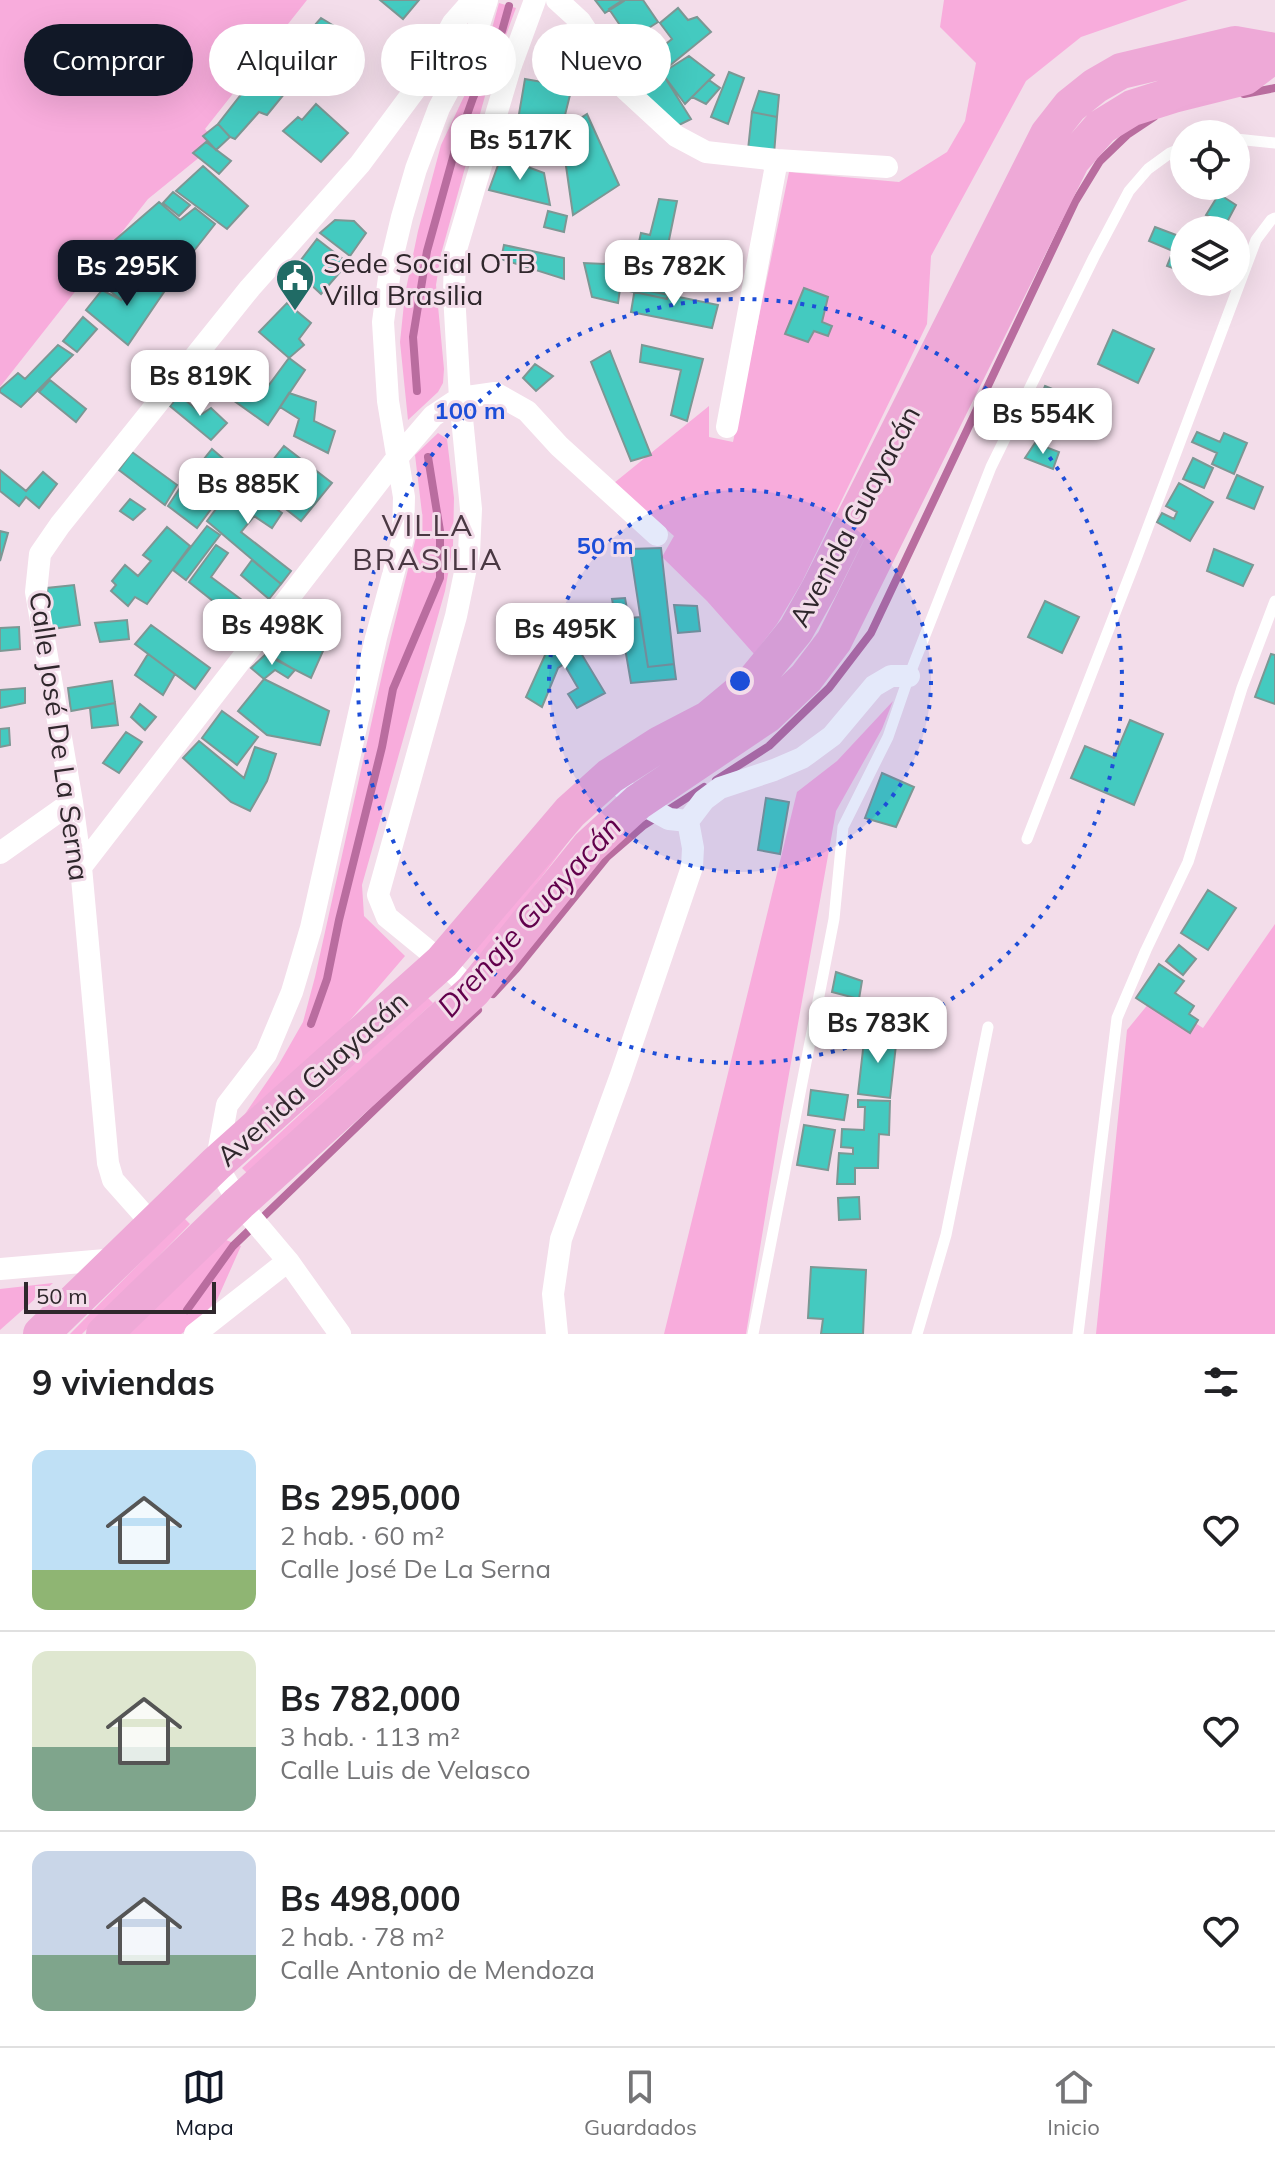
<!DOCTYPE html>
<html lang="es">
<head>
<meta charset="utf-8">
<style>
  body { margin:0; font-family:Mulish,sans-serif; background:#f6f6f6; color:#202124; height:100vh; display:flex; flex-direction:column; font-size:30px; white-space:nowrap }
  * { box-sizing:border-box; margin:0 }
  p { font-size:26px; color:#757577 }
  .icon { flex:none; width:44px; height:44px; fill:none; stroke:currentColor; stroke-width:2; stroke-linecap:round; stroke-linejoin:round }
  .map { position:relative; height:1334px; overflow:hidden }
  .drawer { display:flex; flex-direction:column; background:#fff; flex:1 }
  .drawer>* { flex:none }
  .top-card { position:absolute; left:24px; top:24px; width:800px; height:72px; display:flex; gap:16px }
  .fabs { position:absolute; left:1170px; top:120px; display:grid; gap:16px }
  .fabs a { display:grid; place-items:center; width:80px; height:80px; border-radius:50%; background:#fff; box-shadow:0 8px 32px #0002; font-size:40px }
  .scale { position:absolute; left:24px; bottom:20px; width:192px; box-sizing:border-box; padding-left:8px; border:4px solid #2f272c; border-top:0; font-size:22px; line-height:28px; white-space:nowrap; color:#2f272c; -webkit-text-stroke:6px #f3ddea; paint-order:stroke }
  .price { position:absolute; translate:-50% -68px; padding:0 18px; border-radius:16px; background:#fff; color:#222; font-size:26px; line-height:52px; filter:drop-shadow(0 2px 4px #0008) }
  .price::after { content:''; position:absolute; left:50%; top:48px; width:24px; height:18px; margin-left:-12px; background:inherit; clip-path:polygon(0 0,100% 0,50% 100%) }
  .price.active { background:#111827; color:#fff }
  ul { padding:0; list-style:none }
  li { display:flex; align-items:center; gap:24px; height:200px; padding:0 32px }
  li+li { border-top:2px solid #e0e0e0 }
  li span { display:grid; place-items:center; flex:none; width:224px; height:160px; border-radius:16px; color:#555 }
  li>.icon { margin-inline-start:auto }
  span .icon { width:96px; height:96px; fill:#fffc; stroke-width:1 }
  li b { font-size:34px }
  h2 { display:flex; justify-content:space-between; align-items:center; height:96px; padding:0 32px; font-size:34px }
  .chip { padding:0 28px; border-radius:36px; background:#fff; box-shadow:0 8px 32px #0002; font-size:28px; line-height:72px }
  .chip.active { background:#111827; color:#fff }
  .tabs { display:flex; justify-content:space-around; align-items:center; height:112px; border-top:2px solid #e0e0e0; background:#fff; font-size:22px; color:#757577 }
  .tabs a { display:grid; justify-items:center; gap:4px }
  .tabs .active { color:#111827 }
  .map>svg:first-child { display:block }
  .green { fill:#f8acdc }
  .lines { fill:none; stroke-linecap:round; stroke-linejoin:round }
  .stream { stroke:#b96d9f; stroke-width:8 }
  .building { fill:#44cac0; stroke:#7c9794; stroke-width:2 }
  .service { stroke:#fff; stroke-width:11 }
  .minor { stroke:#fff; stroke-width:22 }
  .primary { stroke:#eea9d7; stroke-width:36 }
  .ring { fill:none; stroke:#1d4ed8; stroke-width:4; stroke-dasharray:4 8 }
  .labels { text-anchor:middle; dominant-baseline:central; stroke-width:6; stroke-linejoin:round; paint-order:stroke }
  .poi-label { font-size:28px; fill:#2f272c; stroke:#f3ddea; text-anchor:start }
  .street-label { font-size:28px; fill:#2f272c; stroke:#f3ddea }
  .neighbourhood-label { font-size:30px; letter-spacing:2px; fill:#4a3843; stroke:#f3ddea }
  .water-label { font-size:30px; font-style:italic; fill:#62004c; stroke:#f3ddea }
  .centre { fill:#1d4ed8; stroke:#f3ddea; stroke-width:4 }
  .ring-label { font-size:24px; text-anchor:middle; font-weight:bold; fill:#1d4ed8; stroke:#f3ddea; stroke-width:6; stroke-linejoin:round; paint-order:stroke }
</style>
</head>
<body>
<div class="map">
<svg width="1275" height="1334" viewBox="0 0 1275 1334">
  <rect width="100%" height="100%" fill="#f3ddea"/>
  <path class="green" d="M0,0H307L205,129L217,143L148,199L0,387Z
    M944,0H1188L1081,37L1026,81L931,256L927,324L802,582L777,624L754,654L707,601L662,557L674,536L614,483L709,406V437L733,442L789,172L899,182L947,152L965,121L976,63L940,27Z
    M499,3L516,8L490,78L441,254L436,285L444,369L443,383L438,392L408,420L400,342L405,294L418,231L441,145L486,50Z
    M438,433L447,439L454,498L453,546L445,591L362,885L364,916L405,956L339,1033L245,1114L279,1064L303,1022L315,977L384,666L422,513L415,455Z
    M893,701L882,729L836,811L782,1113L746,1334H664L797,792L837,761Z
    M575,833L499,933L479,955L474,950Z
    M1275,924V1334H1096L1127,1030L1154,997L1203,1028Z
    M427,997L433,1003L247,1173L242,1168Z
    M184,1218L190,1224L82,1334H70Z
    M226,1240L241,1246L217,1300L191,1327L181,1334H122Z
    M53,1283L0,1330V1289Z"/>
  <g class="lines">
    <path class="stream" d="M1244,94L1275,88
      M417,391L413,337L427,251L457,143L473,98L502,31L509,6
      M716,780L769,746L829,688L871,633L1075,202L1100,161L1127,135L1154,117
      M493,994L517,968L607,857L643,826L704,787
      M311,1024L327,979L339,920L382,747L393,689L440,578V531L428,457
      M187,1310L233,1246L478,1010"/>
  </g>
  <path class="building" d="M380,0H419L403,19Z
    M595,0H624V1L605,13Z
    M623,0H643L658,22L630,40L609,9Z
    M678,8L688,20L697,17L711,32L668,67L657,51L672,39L660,23Z
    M321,18L354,38L347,51L328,40L267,115L259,112L235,139L230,137L218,124L264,65L274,72Z
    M689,56L714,75L685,104L662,73Z
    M729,72L744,78L728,124L711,117Z
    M664,76L691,119L669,130L641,89Z
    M525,79L554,84V90L570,95L561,131L518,120Z
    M709,80L720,88L706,104L692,97Z
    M759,91L779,95L777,117L752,112Z
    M316,104L348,133L321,162L283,131L298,117L302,120Z
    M752,112L777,117L774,154L748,150Z
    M587,114L619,185L573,215L561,131Z
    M218,124L230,137L216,150L203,136Z
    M206,142L231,161L219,174L193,153Z
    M501,157L544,173L550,205L489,190Z
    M203,166L248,206L227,229L176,191Z
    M173,192L190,205L179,216L163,203Z
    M1219,194L1236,205L1226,224L1206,215Z
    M659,199L677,201L662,274L670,277L667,299L620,289L618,303L592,297L584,263L605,264L614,247L637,251L641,233L650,235Z
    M159,202L180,220L195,208L215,224L193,252L177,241L163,253L151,243L136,259L114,241Z
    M548,211L567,216L564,232L544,227Z
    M335,220L354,221L366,233L350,256L320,233Z
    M1155,227L1184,238V272L1167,266L1173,251L1149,241Z
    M317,239L348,263L321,294L294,269Z
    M504,245L564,258V279L501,259Z
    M108,249L143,274L121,300L89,273Z
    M143,274L166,289L128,345L86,310L102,290L121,300Z
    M635,288L718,305L712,328L631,312Z
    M804,288L828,297L822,322L832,326L828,336L814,331L808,342L785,334Z
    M287,303L311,323L299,339L304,345L289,358L259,332Z
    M83,317L97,329L77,352L63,341Z
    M1113,330L1154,349L1138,383L1098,364Z
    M58,345L73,355L21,407L0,392V389L18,373L25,379Z
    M642,345L703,359L687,421L671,415L681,370L640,362Z
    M610,351L651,455L631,461L591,362Z
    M213,357L263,393L289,358L305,370L268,425L198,375Z
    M535,364L553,376L536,391L523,378Z
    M50,380L86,409L76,422L39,392Z
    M1045,386L1072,397L1064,414L1038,403Z
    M289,393L316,402L314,421L335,431L328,453L294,436L299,419L280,407Z
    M179,395L202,414L211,408L227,423L211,440L170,406Z
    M1197,432L1220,442L1224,433L1247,443L1234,474L1212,464L1217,453L1192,442Z
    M1035,443L1059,452L1053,469L1025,458Z
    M284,446L332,483L301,521L254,484Z
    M212,449L240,473L226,489L200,464Z
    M132,452L177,485L165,505L119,470Z
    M1193,458L1213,468L1204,488L1183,479Z
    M0,470L26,491L43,472L57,484L39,508L26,497L19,506L0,491Z
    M1237,475L1263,487L1254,509L1227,498Z
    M237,481L282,513L272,528L254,516L241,532L291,571L281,584L207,521Z
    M1179,483L1213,502L1190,541L1157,522L1162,513L1174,519L1177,512L1166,506Z
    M180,488L211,509L197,528L168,506Z
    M130,499L145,509L133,520L120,511Z
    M207,526L220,535L186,580L173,570Z
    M167,527L190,546L147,604L135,597L128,606L111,591L116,585L112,581L125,565L138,576L151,561L143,555Z
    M0,531L8,533L0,561Z
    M216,545L228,553L211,577L254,609L235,642L220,633L233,617L189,582Z
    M661,548L674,664L648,667L630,549Z
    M1214,549L1253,565L1243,586L1207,571Z
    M252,560L281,584L269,599L241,575Z
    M74,585L80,625L52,629L47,588Z
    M625,598L627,609L614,610L612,599Z
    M1045,601L1079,617L1062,653L1028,637Z
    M674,605L697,606L700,631L678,633Z
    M640,617L648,667L674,664L676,679L631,683L620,619Z
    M127,620L129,639L100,642L95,623Z
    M561,620L605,693L577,708L568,694L578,688L564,664L558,668L542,707L526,697Z
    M291,623L327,642L311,678L272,658Z
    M151,625L210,668L195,689L135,644Z
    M19,627L20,649L0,651V628Z
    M267,653L295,670L288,678L275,670L264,679L251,668Z
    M148,654L175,674L163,695L135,675Z
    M1271,654L1275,655V704L1255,697Z
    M264,679L329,711L320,745L267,735L238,711Z
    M112,681L115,703L71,711L68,688Z
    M25,688V703L0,708V690Z
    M115,703L118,725L92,728L90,708Z
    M140,704L156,717L145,730L131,717Z
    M222,711L258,737L237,765L202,738Z
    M1130,720L1163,734L1134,805L1071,778L1085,746L1114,758Z
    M9,728L10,745L0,747V729Z
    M126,732L142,742L119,773L103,763Z
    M199,741L244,778L255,747L276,754L267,781L250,811L231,802L183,758Z
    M882,773L914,787L896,827L865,818Z
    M766,798L789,802L780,854L758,850Z
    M1208,890L1236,908L1208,950L1181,933Z
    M1179,945L1196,959L1183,975L1166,961Z
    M1159,964L1184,981L1175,993L1194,1006L1189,1014L1198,1020L1190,1033L1136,998Z
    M836,972L862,981L859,999L832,992Z
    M865,1032L897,1036L890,1098L858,1094Z
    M811,1090L848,1095L844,1120L808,1115Z
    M858,1100L890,1101L889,1135L879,1134L878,1168H855V1184H837L839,1153L853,1154V1148L841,1147L842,1129L864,1130L865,1107H858Z
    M804,1125L835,1130L828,1170L797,1165Z
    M859,1197L860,1219L839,1220L838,1198Z
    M811,1267L866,1270L863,1334H821L823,1319L808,1318Z"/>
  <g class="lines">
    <path class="service" d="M1236,139L1275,143
      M1027,839L1133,567L1256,240L1271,220L1275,218
      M753,1334L834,919L843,827L888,737L909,676L991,467L1094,257L1129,191L1148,169L1170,153L1184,147
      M917,1334L946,1235L988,1027
      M1078,1334L1117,1018L1146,950L1188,862L1242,688L1275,601"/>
    <path class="minor" d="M557,0L580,21L625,89L676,136L706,152L777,160L887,167
      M727,427L777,160
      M610,776L638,802L669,819L688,821
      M688,821L704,800L720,788L774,770L802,758L832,736L874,686L891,676H909
      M0,853L72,802
      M81,867L397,458L433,416L460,398L495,393L527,411L559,446L657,535
      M473,991L442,962L387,917L378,895L456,616L469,553L471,509L460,398L454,294L455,253L510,68L535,0
      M153,1225L113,1180L108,1163L81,867L72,802L36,592L40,554L60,525L250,288L360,164L423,79L453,23L468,6L477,0
      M0,1269L117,1259
      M195,1334L288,1261
      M340,1334L288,1261L239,1203L216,1164L227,1105L266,1054L292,992L311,928L376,638L403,538L404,497L388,401L383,322L391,263L402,217L416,169L439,108L472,46L487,0
      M557,1334L553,1294L561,1239L621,1075L692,867L693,848L688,821"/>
    <path class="primary" d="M41,1334L216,1164L442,962L570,812L610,776L660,744L708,719L756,679L796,630L820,587L1048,134L1070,106L1095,86L1121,71L1235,44L1275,51
      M104,1334L239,1203L473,991L589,847L638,802L767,715L806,678L834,641L1072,160L1101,127L1132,108L1173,95L1245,77L1275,54"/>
  </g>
  <circle cx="740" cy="681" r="191" fill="#1d4ed8" fill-opacity=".12"/>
  <g class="ring">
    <circle cx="740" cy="681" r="191"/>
    <circle cx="740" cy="681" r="382"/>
  </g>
  <defs>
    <g id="civic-pin" transform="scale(2)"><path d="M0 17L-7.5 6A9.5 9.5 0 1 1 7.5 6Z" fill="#206b65" stroke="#f3ddea"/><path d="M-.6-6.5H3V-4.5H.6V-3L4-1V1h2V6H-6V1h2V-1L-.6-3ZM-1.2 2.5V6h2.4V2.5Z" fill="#fff"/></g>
  </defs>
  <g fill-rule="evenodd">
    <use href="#civic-pin" x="295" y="278"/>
  </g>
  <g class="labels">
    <g class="poi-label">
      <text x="323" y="262">Sede Social OTB<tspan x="323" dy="32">Villa Brasilia</tspan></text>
    </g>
    <g class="street-label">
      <text transform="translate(854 516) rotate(-62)">Avenida Guayacán</text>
      <text transform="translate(60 736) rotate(82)">Calle José De La Serna</text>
      <text transform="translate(312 1078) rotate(-42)">Avenida Guayacán</text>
    </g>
    <g class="neighbourhood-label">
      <text x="428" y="525">VILLA<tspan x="428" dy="34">BRASILIA</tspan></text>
    </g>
    <g class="water-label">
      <text transform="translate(529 916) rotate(-48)">Drenaje Guayacán</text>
    </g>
  </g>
  <circle cx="740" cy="681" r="12" class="centre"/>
  <g class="ring-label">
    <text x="470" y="419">100 m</text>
    <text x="605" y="554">50 m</text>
  </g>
</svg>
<div class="fabs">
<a><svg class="icon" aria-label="locate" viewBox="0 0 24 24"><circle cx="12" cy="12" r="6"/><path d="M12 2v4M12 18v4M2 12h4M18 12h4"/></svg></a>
<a><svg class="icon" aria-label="layers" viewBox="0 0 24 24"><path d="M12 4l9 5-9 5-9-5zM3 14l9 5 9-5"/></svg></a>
</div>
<div class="scale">50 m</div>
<b class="price" style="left:520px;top:182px">Bs 517K</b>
<b class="price active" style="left:127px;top:308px">Bs 295K</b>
<b class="price" style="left:674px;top:308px">Bs 782K</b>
<b class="price" style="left:200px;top:418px">Bs 819K</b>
<b class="price" style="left:1043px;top:456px">Bs 554K</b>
<b class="price" style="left:248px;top:526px">Bs 885K</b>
<b class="price" style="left:272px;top:667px">Bs 498K</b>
<b class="price" style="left:565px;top:671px">Bs 495K</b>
<b class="price" style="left:878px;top:1065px">Bs 783K</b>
<div class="top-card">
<a class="chip active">Comprar</a>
<a class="chip">Alquilar</a>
<a class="chip">Filtros</a>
<a class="chip">Nuevo</a>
</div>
</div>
<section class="drawer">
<h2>9 viviendas<svg class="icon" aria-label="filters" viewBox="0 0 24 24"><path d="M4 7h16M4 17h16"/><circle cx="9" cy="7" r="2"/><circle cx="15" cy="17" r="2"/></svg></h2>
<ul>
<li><span style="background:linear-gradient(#bfe0f5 75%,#8fb573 0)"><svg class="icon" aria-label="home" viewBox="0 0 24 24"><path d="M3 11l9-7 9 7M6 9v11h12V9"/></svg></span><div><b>Bs 295,000</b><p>2 hab. · 60 m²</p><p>Calle José De La Serna</p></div><svg class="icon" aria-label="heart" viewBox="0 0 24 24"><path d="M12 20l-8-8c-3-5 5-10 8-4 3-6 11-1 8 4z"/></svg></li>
<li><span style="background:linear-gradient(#dfe7d0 60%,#7fa58c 0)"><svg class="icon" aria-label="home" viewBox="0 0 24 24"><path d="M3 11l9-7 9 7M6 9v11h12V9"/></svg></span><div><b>Bs 782,000</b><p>3 hab. · 113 m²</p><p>Calle Luis de Velasco</p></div><svg class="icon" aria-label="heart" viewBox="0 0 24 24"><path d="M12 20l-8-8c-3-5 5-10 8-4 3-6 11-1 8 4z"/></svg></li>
<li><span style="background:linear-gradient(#c9d6e8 65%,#7fa58c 0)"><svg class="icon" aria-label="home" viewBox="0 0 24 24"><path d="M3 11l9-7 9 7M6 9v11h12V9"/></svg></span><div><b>Bs 498,000</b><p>2 hab. · 78 m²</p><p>Calle Antonio de Mendoza</p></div><svg class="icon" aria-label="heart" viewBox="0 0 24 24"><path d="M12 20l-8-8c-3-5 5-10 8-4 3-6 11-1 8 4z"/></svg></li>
</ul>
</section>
<nav class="tabs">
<a class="active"><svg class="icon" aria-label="map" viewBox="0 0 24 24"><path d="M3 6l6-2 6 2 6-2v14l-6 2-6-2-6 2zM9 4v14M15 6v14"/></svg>Mapa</a>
<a><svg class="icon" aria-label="saved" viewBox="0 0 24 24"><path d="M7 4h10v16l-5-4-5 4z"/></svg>Guardados</a>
<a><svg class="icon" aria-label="home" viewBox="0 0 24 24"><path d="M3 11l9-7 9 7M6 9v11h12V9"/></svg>Inicio</a>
</nav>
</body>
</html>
